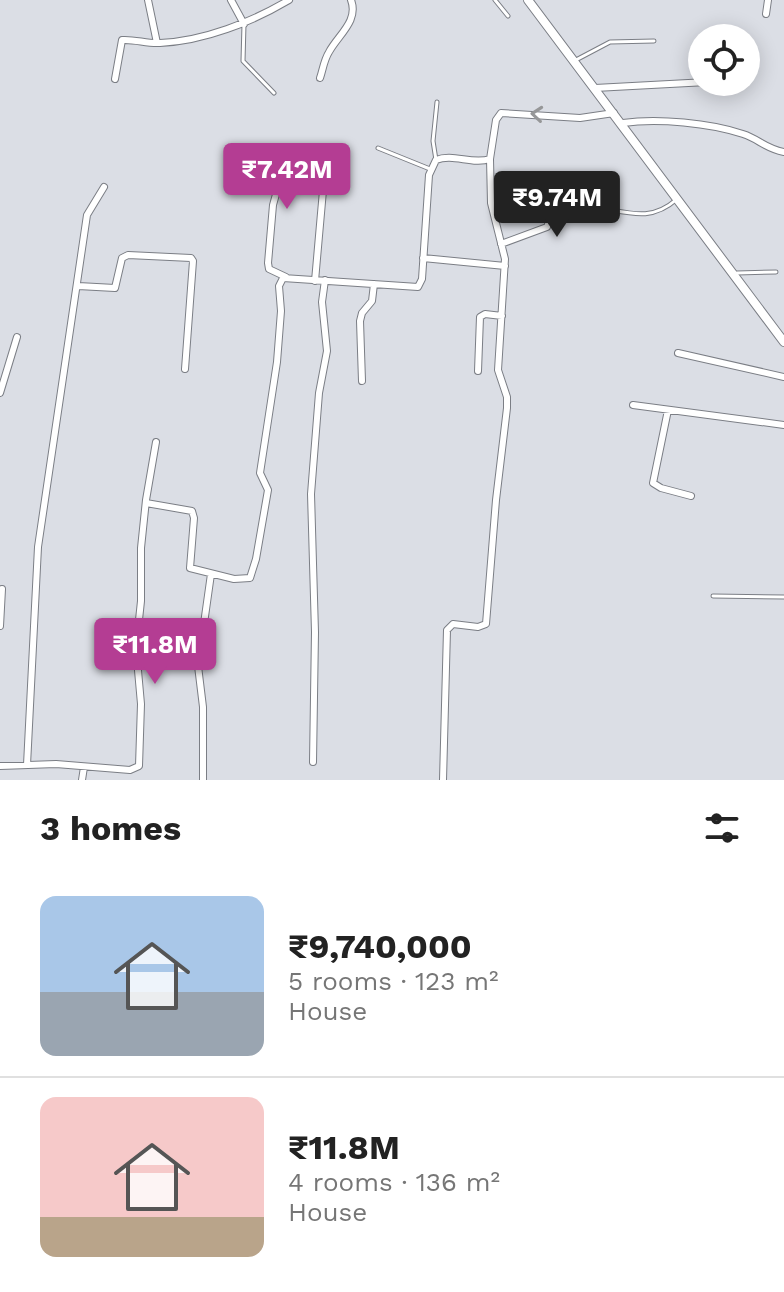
<!DOCTYPE html>
<html lang="en">
<head>
<meta charset="utf-8">
<style>
  body { margin:0; font-family:"Work Sans",sans-serif; background:#f2f2f2; color:#222; height:100vh; display:flex; flex-direction:column; font-size:30px; white-space:nowrap }
  * { box-sizing:border-box; margin:0 }
  p { font-size:26px; color:#767676 }
  .icon { flex:none; width:44px; height:44px; fill:none; stroke:currentColor; stroke-width:2; stroke-linecap:round; stroke-linejoin:round }
  .map { position:relative; height:780px; overflow:hidden }
  .side { display:flex; flex-direction:column; background:#fff; flex:1 }
  .side>* { flex:none }
  .fabs { position:absolute; left:688px; top:24px; display:grid; gap:16px }
  .fabs a { display:grid; place-items:center; width:72px; height:72px; border-radius:50%; background:#fff; box-shadow:0 4px 20px #0003; font-size:40px }
  .price { position:absolute; translate:-50% -68px; padding:0 18px; border-radius:8px; background:#b43d93; color:#fff; font-size:26px; line-height:52px; filter:drop-shadow(0 2px 4px #0008) }
  .price::after { content:''; position:absolute; left:50%; top:48px; width:24px; height:18px; margin-left:-12px; background:inherit; clip-path:polygon(0 0,100% 0,50% 100%) }
  .price.on { background:#222; color:#fff }
  ul { padding:0; list-style:none }
  li { display:flex; align-items:center; gap:24px; height:200px; padding:0 40px }
  li+li { border-top:2px solid #e0e0e0 }
  li span { display:grid; place-items:center; flex:none; width:224px; height:160px; border-radius:16px; color:#555 }
  li>.icon { margin-inline-start:auto }
  span .icon { width:96px; height:96px; fill:#fffc; stroke-width:1 }
  li b { font-size:34px }
  h2 { display:flex; justify-content:space-between; align-items:center; height:96px; padding:0 40px; font-size:34px }
  .map>svg:first-child { display:block }
  .lines { fill:none; stroke-linecap:round; stroke-linejoin:round }
  .lane-casing { stroke:#7b7e85; stroke-width:5 }
  .street-casing { stroke:#7b7e85; stroke-width:8 }
  .secondary-casing { stroke:#7b7e85; stroke-width:10 }
  .lane { stroke:#fff; stroke-width:3 }
  .street { stroke:#fff; stroke-width:6 }
  .secondary { stroke:#fff; stroke-width:8 }
  .oneway { stroke:#969798 }
</style>
</head>
<body>
<div class="map">
<svg width="784" height="780" viewBox="0 0 784 780">
  <rect width="100%" height="100%" fill="#dbdee5"/>
  <g class="lines">
    <g class="lane-casing">
      <path id="lane" d="M495,0L508,16
        M244,24L243,61L274,93
        M574,61L610,42L654,41
        M378,148L430,169
        M436,160L433,141L437,102
        M596,207C628,212 650,223 677,199
        M737,273L776,272
        M713,596L784,597"/>
    </g>
    <g class="street-casing">
      <path id="street" d="M148,0L157,43
        M231,0L244,24
        M766,14L768,0
        M320,78C323,69 324,60 329,52C338,35 359,21 351,0
        M115,79L122,40C135,39 147,44 160,43C204,41 252,22 289,0
        M595,88L707,82
        M623,123C658,118 710,123 743,134C759,139 764,148 784,152
        M282,150L280,180L273,205L268,263L269,269L286,277
        M501,244L547,227L550,219L542,192
        M423,258L505,266
        M315,281L325,168
        M78,286L115,288L122,258L128,255L191,258L193,261L185,369
        M678,353L784,377
        M478,371L480,317L485,314L502,316
        M362,381L360,321L362,313L372,301L374,284
        M0,393L17,337
        M633,405L784,425
        M668,410L653,483L661,488L691,496
        M146,503L192,511L194,518L190,568L234,579L250,578L256,559L268,490L260,473L277,362L281,311L279,286L283,278L418,287L422,279L429,175L436,160C453,153 472,165 490,159L496,120L501,113L580,118L614,113
        M0,626L2,589
        M313,762L315,632L311,494L319,393L327,351L322,302L325,280
        M27,765L38,547L87,215L104,187
        M0,766L56,764L130,770L139,766L141,704L136,648L141,601V548L146,500L156,442
        M82,780L84,767
        M203,780V707L198,666L211,574
        M443,780L447,630L453,624L478,627L486,624L496,500L507,408V397L498,370L505,259L491,203L490,159"/>
    </g>
    <g class="secondary-casing">
      <path id="secondary" d="M528,0L784,342"/>
    </g>
    <use href="#lane" class="lane"/>
    <use href="#street" class="street"/>
    <use href="#secondary" class="secondary"/>
  </g>
  <defs><path id="oneway-chevron" d="M-2-3.5L2.5 0L-2 3.5" fill="none" stroke-width="1.6" stroke-linecap="round" stroke-linejoin="round" transform="scale(2)"/></defs>
  <use class="oneway" href="#oneway-chevron" transform="translate(537 114) rotate(-175)"/>
</svg>
<div class="fabs">
<a><svg class="icon" aria-label="locate" viewBox="0 0 24 24"><circle cx="12" cy="12" r="6"/><path d="M12 2v4M12 18v4M2 12h4M18 12h4"/></svg></a>
</div>
<b class="price" style="left:287px;top:211px">₹7.42M</b>
<b class="price on" style="left:557px;top:239px">₹9.74M</b>
<b class="price" style="left:155px;top:686px">₹11.8M</b>
</div>
<section class="side">
<h2>3 homes<svg class="icon" aria-label="filters" viewBox="0 0 24 24"><path d="M4 7h16M4 17h16"/><circle cx="9" cy="7" r="2"/><circle cx="15" cy="17" r="2"/></svg></h2>
<ul>
<li><span style="background:linear-gradient(#a9c7e8 60%,#9aa5b1 0)"><svg class="icon" aria-label="home" viewBox="0 0 24 24"><path d="M3 11l9-7 9 7M6 9v11h12V9"/></svg></span><div><b>₹9,740,000</b><p>5 rooms · 123 m²</p><p>House</p></div></li>
<li><span style="background:linear-gradient(#f6c9c9 75%,#b9a48a 0)"><svg class="icon" aria-label="home" viewBox="0 0 24 24"><path d="M3 11l9-7 9 7M6 9v11h12V9"/></svg></span><div><b>₹11.8M</b><p>4 rooms · 136 m²</p><p>House</p></div></li>
</ul>
</section>
</body>
</html>
